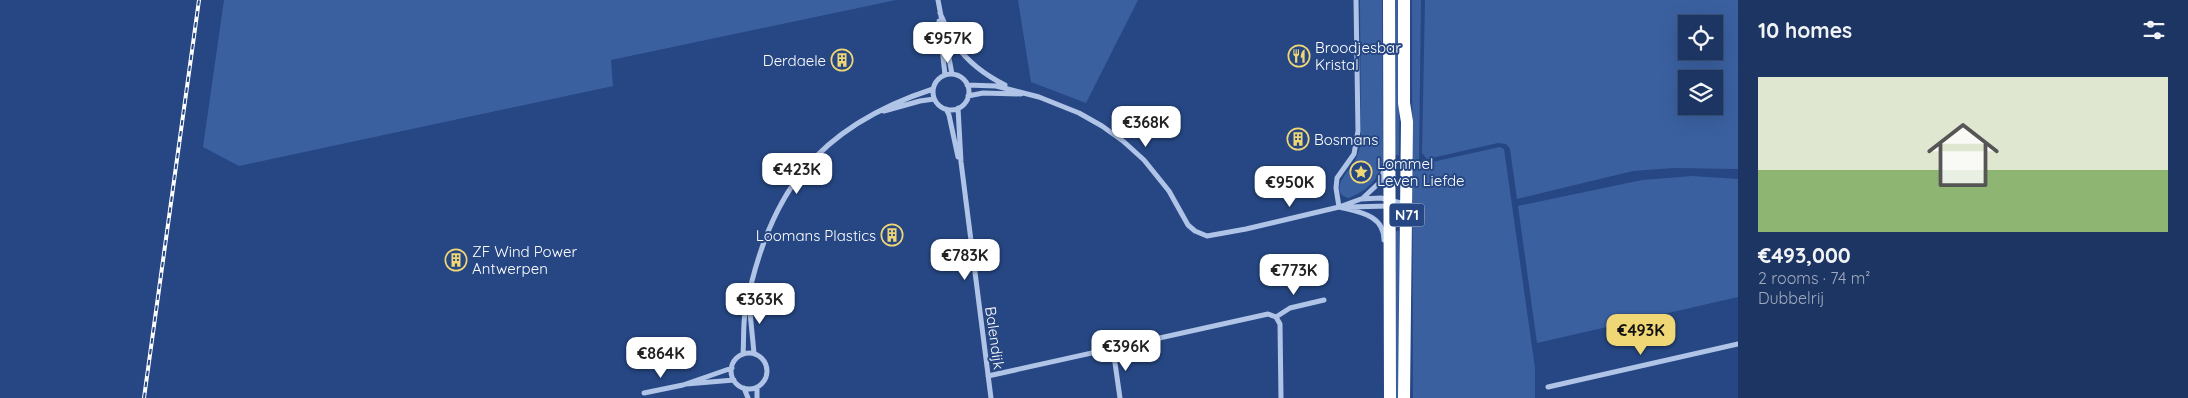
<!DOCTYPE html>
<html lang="en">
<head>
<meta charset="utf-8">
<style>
  body { margin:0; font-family:Quicksand,sans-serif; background:#29406b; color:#f1f3f6; height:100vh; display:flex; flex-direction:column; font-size:19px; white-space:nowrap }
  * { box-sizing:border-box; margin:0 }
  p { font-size:16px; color:#a0abbe }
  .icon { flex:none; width:28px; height:28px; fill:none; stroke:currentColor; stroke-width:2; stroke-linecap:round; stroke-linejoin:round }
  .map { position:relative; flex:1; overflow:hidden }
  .side { display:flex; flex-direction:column; background:#1c3562; width:450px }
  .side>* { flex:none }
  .buttons { position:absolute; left:1678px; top:15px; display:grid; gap:10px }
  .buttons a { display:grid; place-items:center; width:45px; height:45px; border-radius:0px; background:#1c3562; box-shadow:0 5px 20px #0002,0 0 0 1px #3a5077; font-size:25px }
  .price { position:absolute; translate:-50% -42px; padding:0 11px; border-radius:10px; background:#fff; color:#222; font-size:16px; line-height:32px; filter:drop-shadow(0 1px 2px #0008) }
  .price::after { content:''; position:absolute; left:50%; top:30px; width:15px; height:11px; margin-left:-8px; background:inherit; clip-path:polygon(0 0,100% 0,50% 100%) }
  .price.selected { background:#f0d775; color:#111 }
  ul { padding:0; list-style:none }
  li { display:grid; align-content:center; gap:10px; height:265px; padding:0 20px }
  li span { display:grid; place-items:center; height:155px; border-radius:0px; color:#555 }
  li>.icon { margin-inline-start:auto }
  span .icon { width:90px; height:90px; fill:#fffc; stroke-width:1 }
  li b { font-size:21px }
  h2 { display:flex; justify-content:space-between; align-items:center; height:60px; padding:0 20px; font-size:21px }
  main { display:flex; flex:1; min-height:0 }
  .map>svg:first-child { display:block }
  .green { fill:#3b60a0; fill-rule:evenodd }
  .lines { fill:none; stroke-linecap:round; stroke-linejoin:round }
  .street { stroke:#b0c4e7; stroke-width:5 }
  .highway { stroke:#fff; stroke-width:12 }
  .rail-casing { stroke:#fff; stroke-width:4 }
  .rail { stroke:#264783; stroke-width:2; stroke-dasharray:5.5; stroke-linecap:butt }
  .labels { text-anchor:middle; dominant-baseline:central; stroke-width:4; stroke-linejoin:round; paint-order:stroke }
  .shield { fill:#264783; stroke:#bec8da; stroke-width:1 }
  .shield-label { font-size:14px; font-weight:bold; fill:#fff }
  .poi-label { font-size:15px; fill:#fff; stroke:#264783; text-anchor:start }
  .street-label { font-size:15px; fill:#fff; stroke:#264783 }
</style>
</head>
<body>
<main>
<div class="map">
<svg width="1738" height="398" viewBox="0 0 1738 398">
  <rect width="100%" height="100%" fill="#264783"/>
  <path class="green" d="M224,0H896L611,60L613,86L239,166L203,147Z
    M1018,0H1138L1086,103L1031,82Z
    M1360,0H1382L1383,161C1378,181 1367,191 1348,198C1327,191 1350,170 1355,161C1358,154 1360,148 1361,141Z
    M1393,0H1400L1399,155H1393Z
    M1412,0H1421L1419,160L1423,164L1500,147L1504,149L1535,368V398H1413Z
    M1425,0H1738V169L1673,168L1633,171L1517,199L1510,149L1506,144L1498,143L1427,159L1422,153ZM1686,24H1714V51H1686ZM1686,79H1714V106H1686Z
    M1692,176L1738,179V297L1537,343L1518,206L1642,180Z
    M1394,231H1399L1400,398H1394Z"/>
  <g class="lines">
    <path class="street" d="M938,0L952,74
      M940,13C945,23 949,36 956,45C968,62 987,76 1005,85
      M939,21L945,75
      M933 92a18 18 0 1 1 36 0a18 18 0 1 1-36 0Z
      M967,85L996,86L1039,97L1079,113L1102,126L1123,141L1144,160L1169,191L1188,225L1195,231L1207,236L1246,229L1339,207L1361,199L1381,198L1401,203
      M968,96L983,93L1021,94
      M958,108L961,162L991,398
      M946,109L949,115L958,157
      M884,111L920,101L934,99
      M1363,198L1380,182L1385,167
      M1339,207L1336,188L1337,178L1354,154L1358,131L1356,0
      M1339,207C1358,212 1384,214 1384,240
      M1349,207L1388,206
      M749,302L754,353
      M1276,317L1290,308L1324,300
      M1113,349L1120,398
      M731 371a18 18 0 1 1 36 0a18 18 0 1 1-36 0Z
      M743,354C744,340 743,326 745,313C767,194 816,127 933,89
      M988,376L1268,314L1276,317L1280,324L1281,398
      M686,384L734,380
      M1548,387L1738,344
      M744,388L748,398
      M644,393L683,385L732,368
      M757,398V387"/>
    <path class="highway" d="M1389,0L1390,398
      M1404,0V103L1407,122L1404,398"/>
    <g class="rail-casing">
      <path id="rail" d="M144,398L199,0"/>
    </g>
    <use href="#rail" class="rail"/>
  </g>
  <defs>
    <g id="restaurant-ring" transform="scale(1.125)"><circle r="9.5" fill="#264783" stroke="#f0d775" stroke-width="1.5"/><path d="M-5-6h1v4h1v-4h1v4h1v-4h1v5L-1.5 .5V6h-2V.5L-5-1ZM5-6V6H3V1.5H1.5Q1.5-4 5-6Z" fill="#f0d775"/></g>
    <g id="building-ring" transform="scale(1.125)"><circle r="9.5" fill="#264783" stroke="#f0d775" stroke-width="1.5"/><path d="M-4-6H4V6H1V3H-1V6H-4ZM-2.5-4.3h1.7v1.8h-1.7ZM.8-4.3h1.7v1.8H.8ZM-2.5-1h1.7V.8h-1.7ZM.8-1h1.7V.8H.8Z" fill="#f0d775"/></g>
    <g id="sight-ring" transform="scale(1.125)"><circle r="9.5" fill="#264783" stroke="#f0d775" stroke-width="1.5"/><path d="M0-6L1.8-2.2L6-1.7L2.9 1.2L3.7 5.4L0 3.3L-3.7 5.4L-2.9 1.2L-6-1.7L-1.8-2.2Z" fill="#f0d775"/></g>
  </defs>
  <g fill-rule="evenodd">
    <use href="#restaurant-ring" x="1299" y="56"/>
    <use href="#building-ring" x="842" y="60"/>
    <use href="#building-ring" x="1298" y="139"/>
    <use href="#sight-ring" x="1361" y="172"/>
    <use href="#building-ring" x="892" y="235"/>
    <use href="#building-ring" x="456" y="260"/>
  </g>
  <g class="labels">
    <rect class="shield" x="1389.5" y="203.5" width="35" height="23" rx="4"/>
    <g class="shield-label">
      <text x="1407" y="215">N71</text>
    </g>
    <g class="poi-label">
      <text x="1315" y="47">Broodjesbar<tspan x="1315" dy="17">Kristal</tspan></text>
      <text x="826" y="60" text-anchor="end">Derdaele</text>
      <text x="1314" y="139">Bosmans</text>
      <text x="1377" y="163">Lommel<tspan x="1377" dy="17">Leven Liefde</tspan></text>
      <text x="876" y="235" text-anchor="end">Loomans Plastics</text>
      <text x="472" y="251">ZF Wind Power<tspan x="472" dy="17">Antwerpen</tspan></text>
    </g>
    <g class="street-label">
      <text transform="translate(995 338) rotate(82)">Balendijk</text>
    </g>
  </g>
</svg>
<div class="buttons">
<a><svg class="icon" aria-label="locate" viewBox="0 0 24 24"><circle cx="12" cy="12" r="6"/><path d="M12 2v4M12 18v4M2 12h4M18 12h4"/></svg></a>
<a><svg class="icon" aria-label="layers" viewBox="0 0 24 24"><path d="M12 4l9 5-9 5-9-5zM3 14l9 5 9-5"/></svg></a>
</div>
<b class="price" style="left:948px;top:64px">€957K</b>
<b class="price" style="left:1146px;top:148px">€368K</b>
<b class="price" style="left:797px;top:195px">€423K</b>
<b class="price" style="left:1290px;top:208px">€950K</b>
<b class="price" style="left:965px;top:281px">€783K</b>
<b class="price" style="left:1294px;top:296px">€773K</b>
<b class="price" style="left:760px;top:325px">€363K</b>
<b class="price selected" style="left:1641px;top:356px">€493K</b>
<b class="price" style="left:1126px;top:372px">€396K</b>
<b class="price" style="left:661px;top:379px">€864K</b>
</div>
<section class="side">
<h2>10 homes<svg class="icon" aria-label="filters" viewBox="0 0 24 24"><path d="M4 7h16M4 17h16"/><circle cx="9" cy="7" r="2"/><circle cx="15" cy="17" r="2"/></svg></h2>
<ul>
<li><span style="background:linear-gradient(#dfe7d0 60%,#8fb573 0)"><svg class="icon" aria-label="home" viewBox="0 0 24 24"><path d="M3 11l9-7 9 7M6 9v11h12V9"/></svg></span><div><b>€493,000</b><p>2 rooms · 74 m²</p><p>Dubbelrij</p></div></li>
</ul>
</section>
</main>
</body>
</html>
